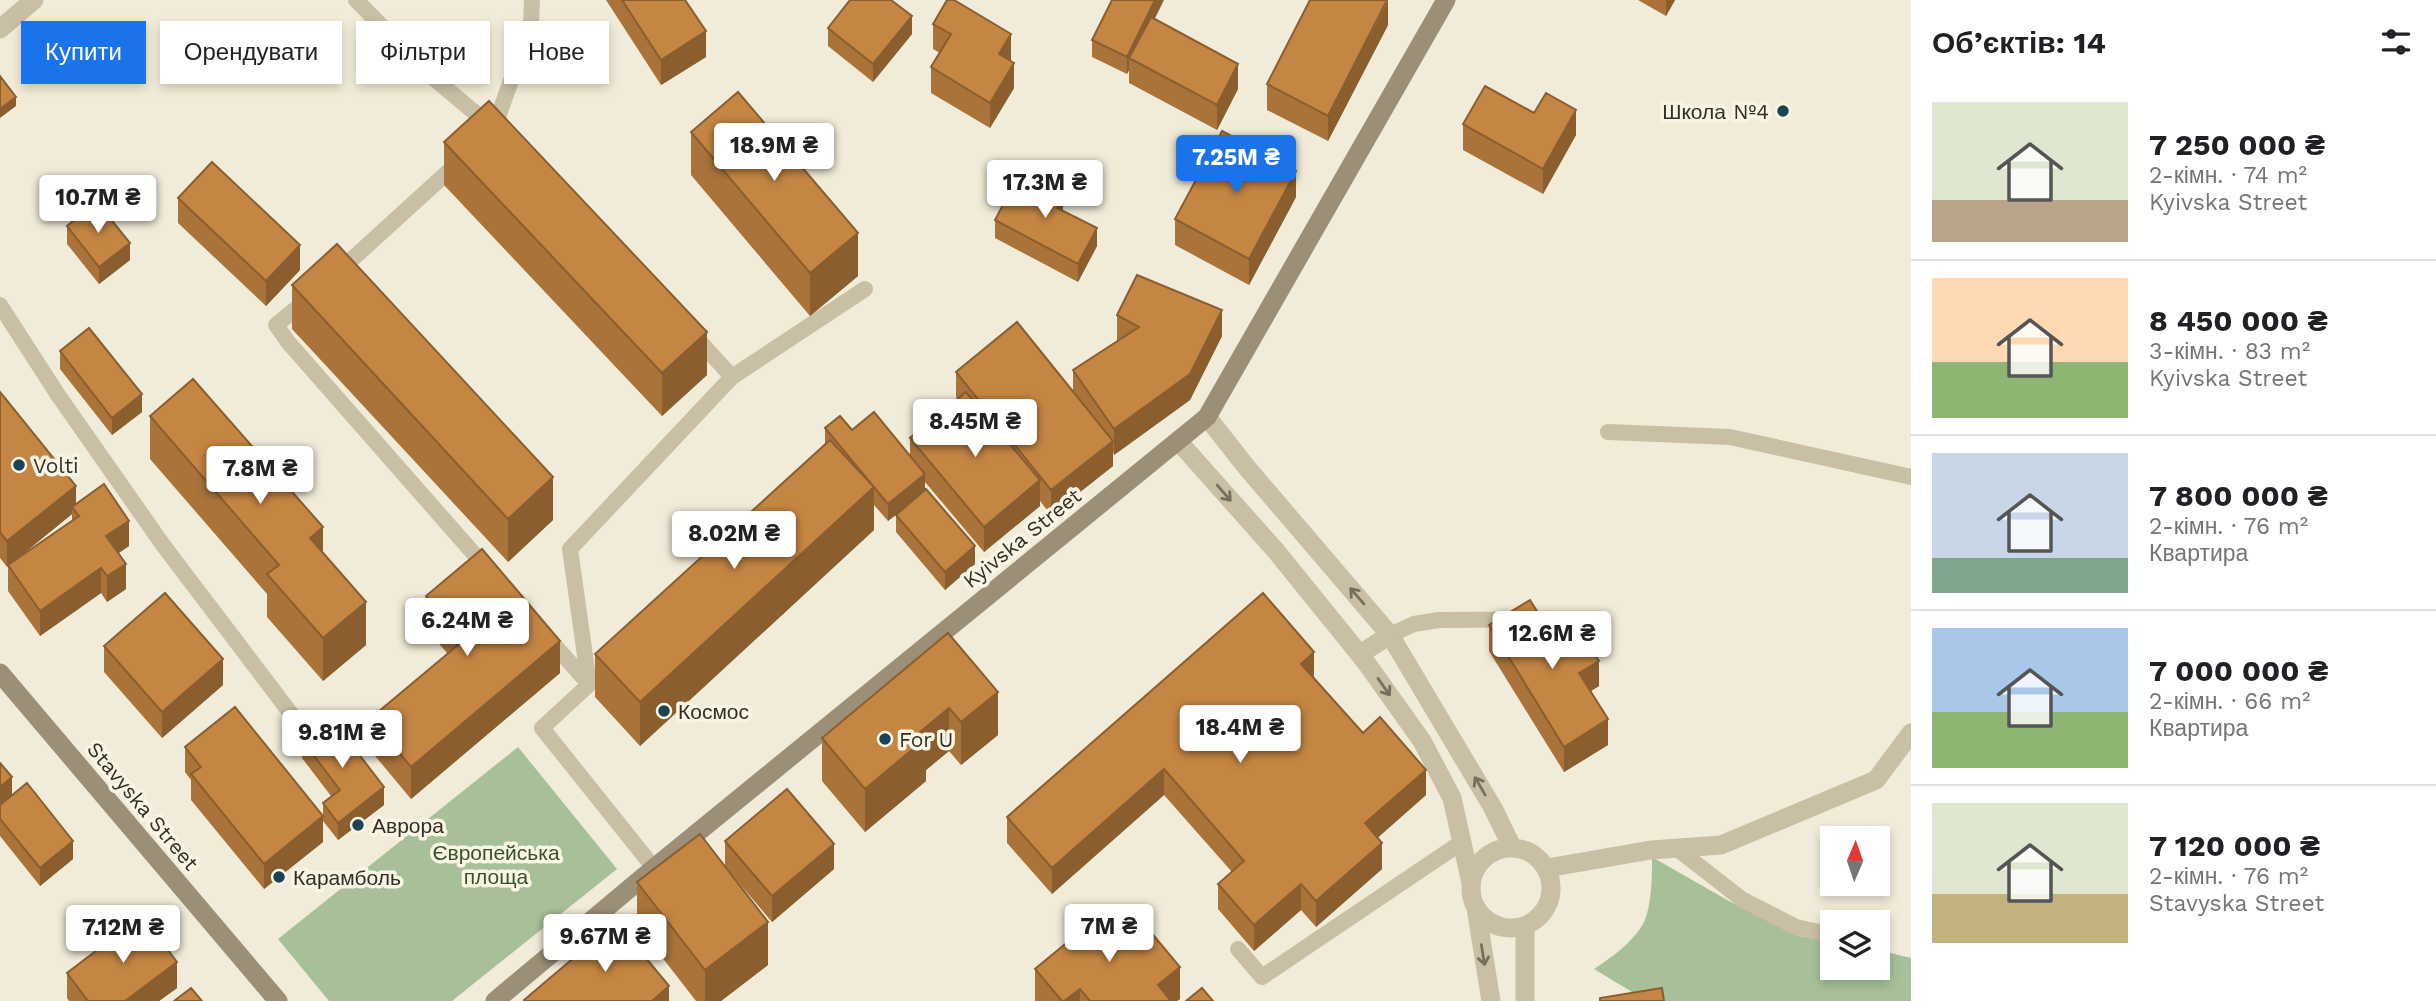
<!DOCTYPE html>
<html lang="uk">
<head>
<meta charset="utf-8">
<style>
  body { margin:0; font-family:"Work Sans",sans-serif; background:#f2f2f2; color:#202124; height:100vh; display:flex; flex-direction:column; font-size:26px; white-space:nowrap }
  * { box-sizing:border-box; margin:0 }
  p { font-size:23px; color:#757577 }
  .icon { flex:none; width:38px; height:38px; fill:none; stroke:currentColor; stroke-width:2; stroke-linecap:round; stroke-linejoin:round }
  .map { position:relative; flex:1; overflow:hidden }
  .details { display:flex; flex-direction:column; background:#fff; width:525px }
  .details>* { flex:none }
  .banner { position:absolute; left:21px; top:21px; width:665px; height:63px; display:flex; gap:14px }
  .needle { width:46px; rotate:2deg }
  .tools { position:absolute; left:1820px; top:826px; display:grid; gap:14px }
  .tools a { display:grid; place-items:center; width:70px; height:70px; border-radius:0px; background:#fff; box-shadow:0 4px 10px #0003; font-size:35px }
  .price { position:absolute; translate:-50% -60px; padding:0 16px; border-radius:7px; background:#fff; color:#222; font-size:23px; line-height:46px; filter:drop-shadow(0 2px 4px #0008) }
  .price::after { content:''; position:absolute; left:50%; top:42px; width:21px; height:16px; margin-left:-10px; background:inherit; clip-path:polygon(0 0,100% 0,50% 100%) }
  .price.selected { background:#1a73e8; color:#fff }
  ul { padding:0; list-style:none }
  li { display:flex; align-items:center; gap:21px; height:175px; padding:0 21px }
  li+li { border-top:2px solid #e0e0e0 }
  li span { display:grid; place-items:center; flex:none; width:196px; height:140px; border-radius:0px; color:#555 }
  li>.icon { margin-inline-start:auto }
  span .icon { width:84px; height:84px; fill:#fffc; stroke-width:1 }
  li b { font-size:30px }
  h2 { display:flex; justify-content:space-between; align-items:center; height:84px; padding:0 21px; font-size:30px }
  .chip { padding:0 24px; border-radius:0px; background:#fff; box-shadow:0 4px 10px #0003; font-size:24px; line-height:63px }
  .chip.selected { background:#1a73e8; color:#fff }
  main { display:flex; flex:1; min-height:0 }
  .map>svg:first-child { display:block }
  .green { fill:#a8c099 }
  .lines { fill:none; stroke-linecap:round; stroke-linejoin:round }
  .service { stroke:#c9bfa5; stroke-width:16 }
  .minor { stroke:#c9bfa5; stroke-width:19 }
  .secondary { stroke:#9c8f77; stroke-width:19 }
  .wall { fill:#a9733a; fill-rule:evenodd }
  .shaded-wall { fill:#8a5e2f }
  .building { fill:#c58643; stroke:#8a5e2f; stroke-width:2 }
  .oneway { stroke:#77705f }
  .poi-dot { fill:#1c4255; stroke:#f9f5e5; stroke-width:2.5 }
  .labels { text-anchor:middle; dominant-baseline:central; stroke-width:7; stroke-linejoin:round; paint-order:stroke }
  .poi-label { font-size:21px; fill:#342f26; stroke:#f9f5e5; text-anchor:start }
  .street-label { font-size:21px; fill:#342f26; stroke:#f9f5e5 }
  .park-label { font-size:21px; fill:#39522a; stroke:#f9f5e5 }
</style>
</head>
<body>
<main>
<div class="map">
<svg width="1911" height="1001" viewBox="0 0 1911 1001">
  <rect width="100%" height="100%" fill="#f1ecd9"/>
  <path class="green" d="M518,747L617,869L452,1001H329L278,939Z
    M1652,857L1729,901L1799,936L1832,942V968H1878V950L1911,958V1001H1647L1594,969C1612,957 1632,943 1643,924C1652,907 1652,876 1652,857Z"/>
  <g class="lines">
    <path class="service" d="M356,0L431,76L492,127
      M493,131L531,25L532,0
      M338,272L461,160
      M308,299L276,325L288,342L489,571
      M0,305L58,395L163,545L295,719
      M693,334L732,377
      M1608,432L1730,437L1911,477
      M1390,635L1414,624L1439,620L1604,619
      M548,638L589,684
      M595,679L542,728L654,868
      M589,684L570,549L732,377L865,289
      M1676,848L1743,900L1796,927L1832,935
      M1238,949L1262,977L1462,842"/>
    <path class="minor" d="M0,29L34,0
      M1207,417L1248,469L1390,635L1493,808L1512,847
      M1179,442L1276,551L1365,661L1422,741L1452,798L1471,883
      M1360,654L1390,635
      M1471 888a40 40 0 1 1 80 0a40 40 0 1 1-80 0Z
      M1547,868L1651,850L1721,845L1876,780L1911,733
      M1476,908L1491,1001
      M1525,926V1001"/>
    <path class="secondary" d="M0,673L278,1001
      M495,1001L654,868L1207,417L1446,0"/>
  </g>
  <path class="wall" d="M606,0H685L706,57L661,85Z
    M1638,0H1675L1666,16Z
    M1154,19L1238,89L1217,130L1129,83V70L1127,74L1092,57V40Z
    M933,24L1011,60L1014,88L990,128L931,93V67L940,53L933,49Z
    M1388,25L1328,141L1267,110V84Z
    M828,28L912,34L873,82L828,46Z
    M1534,113L1576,135L1543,194L1463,150V124Z
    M691,132L858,276L810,316L691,175Z
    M444,142L707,375L662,416L444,185Z
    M1296,197L1249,285L1175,245V219Z
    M178,198L300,270L266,306L178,223Z
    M1063,211L1097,246L1078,282L995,238V220Z
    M67,226L130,260L99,284L67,244Z
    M292,285L553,520L508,562L292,329Z
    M1117,315L1222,336L1190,400L1114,455L1113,452V466L1051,515L1040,501V506L984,552L925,482V489L975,564L945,590L896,532V515L888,521L874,505V530L640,746L595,697V654L825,444V428L852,430L910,455V438L958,399L956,397V372L1073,391V370L1117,341Z
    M60,351L142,412L112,435L60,369Z
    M0,392L76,504L129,546L118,553L126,589L107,602L101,593L40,636L8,591V566L7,567L0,558ZM72,514V521L12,563Z
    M150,416L323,553L366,645L323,681L267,617V594L150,459Z
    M426,596L560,673L411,799L371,751V718L448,654L426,629Z
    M1489,625L1556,642L1599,686L1591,691L1608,745L1564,772L1489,651Z
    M948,633L998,735L961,765L949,751L926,770V781L865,832L822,781V738Z
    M104,646L223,685L162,738L104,672Z
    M1314,677L1363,733L1426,795L1377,838L1382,869L1316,927L1301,910L1254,951L1218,909V884L1232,872L1164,795L1052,894L1007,843V817Z
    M302,740L384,805L338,840L323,821V842L264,889L191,800V780L185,772V747L323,816V803L331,796L302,758Z
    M0,763L12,795L73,859L40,886L0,836Z
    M725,841L834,869L772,922L727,869L768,965L721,1001H696L637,925V882L725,867Z
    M1035,969L1180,999L1177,1001H1035Z
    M67,973L177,988L159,1001H69L67,998Z"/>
  <path class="shaded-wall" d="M1155,0H1164L1134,61L1129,58V70L1127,74V57Z
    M1388,0V25L1328,141V116Z
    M1666,0H1675L1666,16Z
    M912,16V34L873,82V64Z
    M706,31V57L661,85V60Z
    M1011,34V60L999,79V54Z
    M1014,63V88L990,128V103Z
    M1238,64V89L1217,130V105Z
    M16,97V106L0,118V109Z
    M1576,110V135L1543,194V169Z
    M1296,171V197L1249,285V259Z
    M1063,197V214L1057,208Z
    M1097,228V246L1078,282V264Z
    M858,233V276L810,316V273Z
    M130,243V260L99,284V267Z
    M300,245V270L266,306V281Z
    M1222,310V336L1190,400L1114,455V429Z
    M707,332V375L662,416V373Z
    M142,394V412L112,435V418Z
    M1113,441V466L1051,515V490Z
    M925,474V491L888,521V504Z
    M553,477V520L508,562V519Z
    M1040,480V506L984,552V527Z
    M76,486V512L72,507V514L7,567V541Z
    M874,487V530L640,746V702Z
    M129,521V546L106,562V536Z
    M323,527V570L310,538Z
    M975,546V564L945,590V572Z
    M126,564V589L107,602V576Z
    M101,568V593L40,636V611Z
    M366,602V645L323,681V638Z
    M560,641V673L411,799V767Z
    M1314,652V677L1301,689V664Z
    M223,659V685L162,738V712Z
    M1599,661V686L1579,698V673Z
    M998,692V735L961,765V722Z
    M949,708V751L926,770V781L865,832V789L920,732Z
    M1608,719V745L1564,772V747Z
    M1164,769V795L1052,894V868Z
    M1426,770V795L1365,849V823Z
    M12,777V802L0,813V787Z
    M384,787V805L338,840V823Z
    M323,816V842L264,889V864Z
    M73,841V859L40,886V868Z
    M1382,843V869L1316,927V901Z
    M834,844V869L772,922V896Z
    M1301,884V910L1254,951V925Z
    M768,922V965L721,1001H705V970Z
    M177,962V988L159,1001H125Z
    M1180,967V999L1177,1001H1158V985Z
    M669,986V1001H652Z
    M1080,989V1001H1064Z"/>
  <path class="building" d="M622,0H685L706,31L661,60Z
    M850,0H891L912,16L873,64L828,28Z
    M947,0H954L1011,34L999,54L1014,63L990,103L931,67L951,34L933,24Z
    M1112,0H1155L1127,57L1092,40Z
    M1310,0H1387L1328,116L1267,84Z
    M1151,17L1238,64L1217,105L1129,58Z
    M0,76L16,97L0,109Z
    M1485,86L1534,113L1546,93L1576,110L1543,169L1463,124Z
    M738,92L858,233L810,273L691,132Z
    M489,101L707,332L662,373L444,142Z
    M1222,131L1296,171L1249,259L1175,219Z
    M212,162L300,245L266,281L178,198Z
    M1019,174L1063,197L1057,208L1097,228L1078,264L995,220Z
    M97,202L130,243L99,267L67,226Z
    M337,244L553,477L508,519L292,285Z
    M1137,275L1222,310L1190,374L1114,429L1073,370L1139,327L1117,315Z
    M1017,322L1113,441L1051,490L956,372Z
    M89,328L142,394L112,418L60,351Z
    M193,379L323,527L310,538L366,602L323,638L267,574L279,565L150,416Z
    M0,392L76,486L7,541L0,532Z
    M966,392L1040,480L984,527L910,438Z
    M874,412L925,474L888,504L825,428L840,416L852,430Z
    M830,440L874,487L640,702L595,654Z
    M104,484L129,521L106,536L126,564L107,576L101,568L40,611L8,565L79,516L72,507Z
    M926,489L975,546L945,572L896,515Z
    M482,549L560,641L411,767L371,718L464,640L426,596Z
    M165,593L223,659L162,712L104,646Z
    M1263,593L1314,652L1301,664L1363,733L1380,717L1426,770L1365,823L1382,843L1316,901L1301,884L1254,925L1218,884L1244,861L1164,769L1052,868L1007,817Z
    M1530,600L1556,642L1578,628L1599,661L1579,673L1608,719L1564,747L1489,625Z
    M948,633L998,692L961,722L949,708L920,732L926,738L865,789L822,738Z
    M235,707L323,816L264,864L191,774L201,767L185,747Z
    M331,718L384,787L338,823L323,803L340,790L302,740Z
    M0,763L12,777L0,787Z
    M27,783L73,841L40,868L0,819V805Z
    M787,789L834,844L772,896L725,841Z
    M700,834L768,922L705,970L637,882Z
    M1109,908L1137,941L1149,930L1180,967L1158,985L1171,1001H1090L1080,989L1064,1001H1062L1035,969Z
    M142,916L177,962L125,1001H88L67,973Z
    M616,922L669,986L652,1001H525L524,1000Z
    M191,988L202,1001H174Z
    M1202,988L1213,1001H1186Z
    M1662,988L1664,1001H1600V998Z"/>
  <defs><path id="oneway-shaft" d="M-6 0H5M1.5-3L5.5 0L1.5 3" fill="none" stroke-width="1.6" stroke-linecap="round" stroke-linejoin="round" transform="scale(1.75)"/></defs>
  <g class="oneway">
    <use href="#oneway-shaft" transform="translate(1224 493) rotate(49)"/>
    <use href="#oneway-shaft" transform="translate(1357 596) rotate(-131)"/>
    <use href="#oneway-shaft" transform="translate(1384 687) rotate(55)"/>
    <use href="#oneway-shaft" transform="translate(1480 786) rotate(-120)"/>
    <use href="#oneway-shaft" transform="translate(1483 955) rotate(81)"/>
  </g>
  <g class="poi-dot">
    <circle cx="1783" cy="111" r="7"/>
    <circle cx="19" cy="465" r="7"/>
    <circle cx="664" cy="711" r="7"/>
    <circle cx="885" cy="739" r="7"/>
    <circle cx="358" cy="825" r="7"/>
    <circle cx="279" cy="877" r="7"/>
  </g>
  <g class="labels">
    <g class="poi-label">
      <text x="1769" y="111" text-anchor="end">Школа №4</text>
      <text x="33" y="465">Volti</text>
      <text x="678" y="711">Космос</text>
      <text x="899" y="739">For U</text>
      <text x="372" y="825">Аврора</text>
      <text x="293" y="877">Карамболь</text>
    </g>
    <g class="street-label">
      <text transform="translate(1022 538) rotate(-39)">Kyivska Street</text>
      <text transform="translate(143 806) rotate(50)">Stavyska Street</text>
    </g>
    <g class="park-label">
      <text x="496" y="852">Європейська<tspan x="496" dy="24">площа</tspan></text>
    </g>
  </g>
</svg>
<div class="tools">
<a><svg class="needle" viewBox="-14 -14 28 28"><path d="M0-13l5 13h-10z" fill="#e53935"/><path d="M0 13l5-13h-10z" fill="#757577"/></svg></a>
<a><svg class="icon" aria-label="layers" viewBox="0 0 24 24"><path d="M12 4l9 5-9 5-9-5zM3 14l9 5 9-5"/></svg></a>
</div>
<b class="price" style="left:774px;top:183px">18.9M ₴</b>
<b class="price selected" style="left:1236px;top:195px">7.25M ₴</b>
<b class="price" style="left:1045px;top:220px">17.3M ₴</b>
<b class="price" style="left:98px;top:235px">10.7M ₴</b>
<b class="price" style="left:975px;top:459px">8.45M ₴</b>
<b class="price" style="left:260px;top:506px">7.8M ₴</b>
<b class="price" style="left:734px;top:571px">8.02M ₴</b>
<b class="price" style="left:467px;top:658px">6.24M ₴</b>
<b class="price" style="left:1552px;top:671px">12.6M ₴</b>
<b class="price" style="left:1240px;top:765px">18.4M ₴</b>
<b class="price" style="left:342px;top:770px">9.81M ₴</b>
<b class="price" style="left:1109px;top:964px">7M ₴</b>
<b class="price" style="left:123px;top:965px">7.12M ₴</b>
<b class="price" style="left:605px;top:974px">9.67M ₴</b>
<div class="banner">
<a class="chip selected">Купити</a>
<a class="chip">Орендувати</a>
<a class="chip">Фільтри</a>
<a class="chip">Нове</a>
</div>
</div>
<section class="details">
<h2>Об’єктів: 14<svg class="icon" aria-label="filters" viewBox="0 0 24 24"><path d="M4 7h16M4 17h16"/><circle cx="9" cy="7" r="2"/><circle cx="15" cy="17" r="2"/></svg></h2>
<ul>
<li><span style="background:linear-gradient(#dfe7d0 70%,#b9a48a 0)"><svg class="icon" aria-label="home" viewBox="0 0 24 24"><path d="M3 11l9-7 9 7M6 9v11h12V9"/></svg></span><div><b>7 250 000 ₴</b><p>2-кімн. · 74 m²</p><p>Kyivska Street</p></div></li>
<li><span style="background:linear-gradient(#ffd9b3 60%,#8fb573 0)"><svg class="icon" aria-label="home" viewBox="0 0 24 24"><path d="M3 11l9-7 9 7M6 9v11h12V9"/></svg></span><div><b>8 450 000 ₴</b><p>3-кімн. · 83 m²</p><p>Kyivska Street</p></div></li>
<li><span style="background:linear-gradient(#c9d6e8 75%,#7fa58c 0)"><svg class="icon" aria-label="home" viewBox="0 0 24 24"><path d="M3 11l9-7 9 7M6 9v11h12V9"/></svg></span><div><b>7 800 000 ₴</b><p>2-кімн. · 76 m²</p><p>Квартира</p></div></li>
<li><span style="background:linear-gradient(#a9c7e8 60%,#8fb573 0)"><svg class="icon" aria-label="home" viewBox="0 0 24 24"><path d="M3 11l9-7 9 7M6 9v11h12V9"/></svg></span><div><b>7 000 000 ₴</b><p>2-кімн. · 66 m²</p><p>Квартира</p></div></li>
<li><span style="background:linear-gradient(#dfe7d0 65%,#c2b280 0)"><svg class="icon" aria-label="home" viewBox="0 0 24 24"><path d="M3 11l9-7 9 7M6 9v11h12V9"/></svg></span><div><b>7 120 000 ₴</b><p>2-кімн. · 76 m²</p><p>Stavyska Street</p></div></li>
</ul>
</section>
</main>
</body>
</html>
